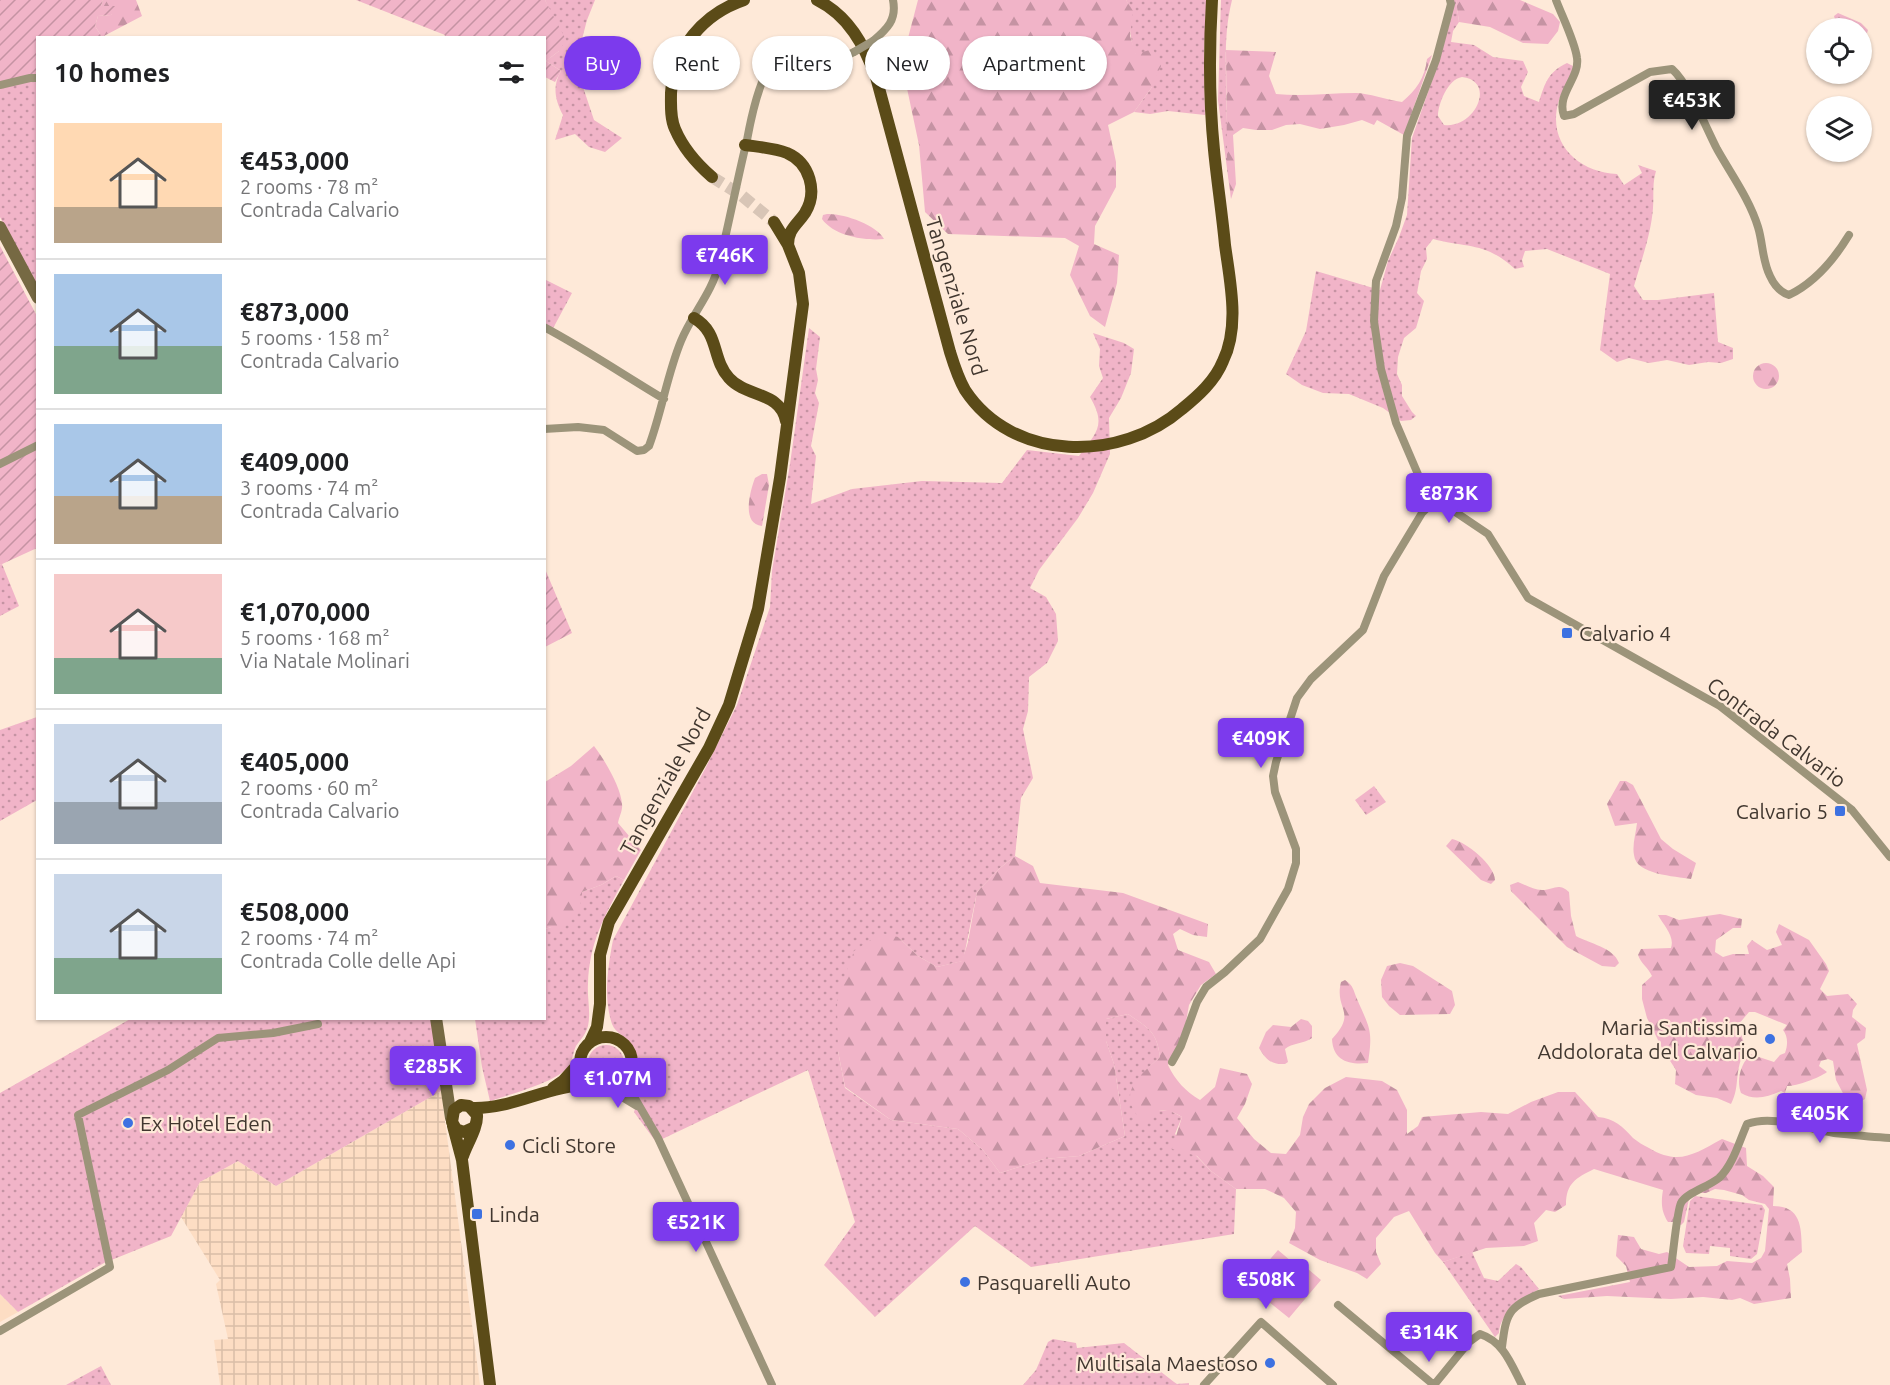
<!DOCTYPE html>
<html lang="en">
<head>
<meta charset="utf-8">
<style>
  body { margin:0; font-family:Ubuntu,sans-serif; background:#f6f6f6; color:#202124; height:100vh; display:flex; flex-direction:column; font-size:22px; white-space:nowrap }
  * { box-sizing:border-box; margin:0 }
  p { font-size:20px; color:#757577 }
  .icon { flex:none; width:33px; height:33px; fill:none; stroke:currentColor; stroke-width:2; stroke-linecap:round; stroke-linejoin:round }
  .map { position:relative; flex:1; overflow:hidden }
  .side { position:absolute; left:36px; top:36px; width:510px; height:984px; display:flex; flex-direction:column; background:#fff; border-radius:0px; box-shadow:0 2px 4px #0004 }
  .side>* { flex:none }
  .banner { position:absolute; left:564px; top:36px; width:570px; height:54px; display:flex; gap:12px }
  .buttons { position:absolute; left:1806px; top:18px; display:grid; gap:12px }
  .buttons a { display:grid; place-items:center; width:66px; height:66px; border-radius:50%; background:#fff; box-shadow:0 2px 4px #0004; font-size:30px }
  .price { position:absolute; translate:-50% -51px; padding:0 14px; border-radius:6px; background:#7c3aed; color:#fff; font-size:20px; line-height:39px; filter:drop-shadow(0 2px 3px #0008) }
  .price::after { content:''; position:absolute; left:50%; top:36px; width:18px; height:14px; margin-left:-9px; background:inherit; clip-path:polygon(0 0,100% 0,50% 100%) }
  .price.current { background:#222; color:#fff }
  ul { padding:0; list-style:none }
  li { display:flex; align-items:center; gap:18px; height:150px; padding:0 18px }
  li+li { border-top:2px solid #e0e0e0 }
  li span { display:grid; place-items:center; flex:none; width:168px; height:120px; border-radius:0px; color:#555 }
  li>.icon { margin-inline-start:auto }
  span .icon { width:72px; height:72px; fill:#fffc; stroke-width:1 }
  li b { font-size:26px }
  h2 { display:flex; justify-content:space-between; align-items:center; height:72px; padding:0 18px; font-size:26px }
  .chip { padding:0 21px; border-radius:27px; background:#fff; box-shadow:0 2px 4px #0004; font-size:21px; line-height:54px }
  .chip.current { background:#7c3aed; color:#fff }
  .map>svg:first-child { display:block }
  .built { fill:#fdddc3 }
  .industrial { fill:url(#industrial-grid) }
  .grass { fill:url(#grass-dots); fill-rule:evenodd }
  .forest { fill:url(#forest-firs) }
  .garden { fill:url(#garden-furrows) }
  .pitch { fill:#f1b4c8 }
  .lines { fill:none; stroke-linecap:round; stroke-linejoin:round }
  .primary-tunnel { stroke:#d8c5b6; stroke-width:12; stroke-dasharray:12 6; stroke-linecap:butt }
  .street { stroke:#9c947a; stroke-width:8 }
  .secondary { stroke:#766943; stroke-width:12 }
  .primary { stroke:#5b4b18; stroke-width:12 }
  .street-bridge { stroke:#9c947a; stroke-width:8 }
  .poi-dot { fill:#3d71e1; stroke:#fee9d8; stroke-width:2 }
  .labels { text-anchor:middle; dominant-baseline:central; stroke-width:4.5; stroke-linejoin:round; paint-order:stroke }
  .street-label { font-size:21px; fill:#41372f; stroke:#fee9d8 }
  .poi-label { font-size:21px; fill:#41372f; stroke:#fee9d8; text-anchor:start }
</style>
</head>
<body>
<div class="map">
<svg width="1890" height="1385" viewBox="0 0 1890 1385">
  <defs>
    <pattern id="industrial-grid" width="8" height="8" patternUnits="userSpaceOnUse" patternTransform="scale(1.5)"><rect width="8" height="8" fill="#fdddc3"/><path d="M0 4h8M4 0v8" fill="none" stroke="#dabea8"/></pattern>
    <pattern id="grass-dots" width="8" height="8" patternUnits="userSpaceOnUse" patternTransform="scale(1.5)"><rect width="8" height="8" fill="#f1b4c8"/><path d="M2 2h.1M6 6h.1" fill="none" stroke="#c593a3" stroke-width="1.8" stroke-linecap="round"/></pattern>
    <pattern id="forest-firs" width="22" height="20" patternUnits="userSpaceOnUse" patternTransform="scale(1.5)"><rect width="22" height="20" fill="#f1b4c8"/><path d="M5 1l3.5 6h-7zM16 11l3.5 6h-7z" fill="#c593a3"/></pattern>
    <pattern id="garden-furrows" width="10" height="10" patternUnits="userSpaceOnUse" patternTransform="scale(1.5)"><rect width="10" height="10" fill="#f1b4c8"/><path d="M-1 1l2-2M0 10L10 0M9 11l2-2" fill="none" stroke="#c593a3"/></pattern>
  </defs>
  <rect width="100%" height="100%" fill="#fee9d8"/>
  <path class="built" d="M0,1294L18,1312L0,1322Z"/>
  <path class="industrial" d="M441,1091L480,1385H220L214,1340L228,1339L216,1284L220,1280L181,1217L200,1182L238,1161L276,1186Z"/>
  <path class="grass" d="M545,0H595L587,20L581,43L585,64L581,81L594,120L622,138L605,152L589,147L575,134L555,140L563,115C555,100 552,86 561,71L546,61L559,51L554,20Z
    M1126,0H1208L1204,50L1205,115L1168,111L1150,114L1134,112L1152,87C1144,71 1133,55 1131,37C1128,20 1137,18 1126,0Z
    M1221,0H1232C1224,32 1226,60 1226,92C1227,128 1228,163 1231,199L1218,100Z
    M1451,0H1456L1459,22L1453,31L1451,42L1474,45L1493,57L1523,61L1528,72L1521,87L1524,96L1539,102C1545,83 1548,72 1567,63L1573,66C1571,78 1563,88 1559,100C1546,142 1577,172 1617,174L1624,185L1642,173L1638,165L1656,171C1652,184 1654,195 1653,208C1651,235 1641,261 1634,286L1643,300H1658L1714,293L1718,342L1733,348V359L1721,363L1708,362L1689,365L1667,360L1649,363L1629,358L1617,362L1600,350L1610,274L1547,249L1525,251L1522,260L1524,267L1515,269C1486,242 1467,248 1433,239L1426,248L1427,259L1421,271L1417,293L1424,301L1416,328L1404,338L1398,357L1397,374L1402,385V396L1412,412L1416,416L1411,420L1401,421L1383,408L1349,394L1323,393L1302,385L1286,374L1306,331L1316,271L1380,290L1388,261L1399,237L1407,215L1412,138L1441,55L1451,17ZM1462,77C1497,81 1475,129 1444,125L1438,116C1438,104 1448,79 1462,77Z
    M31,81L37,82V289L0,217V88Z
    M544,279L572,293L550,334L545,331Z
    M809,328L820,337L816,369L818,380L815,393L819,403L811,446L816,456L811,504L852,489L922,481L1002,483L1027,450L1079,456C1096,433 1107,426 1090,397L1103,378L1099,366L1100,349L1093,333L1124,343L1134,349L1131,373L1121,398L1109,418L1110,454L1093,493L1078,518L1039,570L1030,588L1046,597L1056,614L1058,641L1047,663L1029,677L1028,711L1023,729L1033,778L1021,798L1015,856L1000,868L977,892L963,961L937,967L918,956L898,937L838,1051L845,1088L891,1120L958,1129L983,1150L1000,1173L1044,1159L1079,1156L1125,1136L1114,1064L1106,1041V1019L1128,1014C1148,1028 1157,1031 1160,1057L1145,1071L1155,1111L1169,1110L1182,1117L1175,1134L1211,1171L1236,1189L1234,1234L1031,1267L975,1226L875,1317L824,1265L855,1222L808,1070L656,1142L634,1112C636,1107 639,1099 638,1094C637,1089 635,1085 634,1080C634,1065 641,1060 631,1044C626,1036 616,1034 612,1024C603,997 608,967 613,940L705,769L737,705L770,607L772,571L790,464Z
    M2,564L19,606L0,616V565Z
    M37,717V800L0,821V730Z
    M1374,786L1386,802L1366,815L1355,800Z
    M616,876L624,880C605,915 589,943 588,984C587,998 591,1012 588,1026C586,1034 581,1039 576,1046C573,1052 573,1058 570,1064C560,1082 510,1094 490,1101L482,1067L475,1019L544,1018L545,929L551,927L582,892L601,885Z
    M132,1018L431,1019L441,1091L276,1186L238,1161L200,1182L171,1236L104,1263L18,1312L0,1294V1093Z
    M588 1063a18 18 0 1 1 36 0a18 18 0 1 1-36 0Z
    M1695,1196L1762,1205L1765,1210L1757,1254L1751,1259L1730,1256V1248L1710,1246L1709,1254L1686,1253L1683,1246L1690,1201Z
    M1472,1252L1484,1278L1498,1281L1516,1264L1521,1267L1539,1289C1522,1299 1500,1312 1499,1333L1495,1337L1443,1262Z
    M1053,1339L1076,1343L1077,1348L1124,1343L1174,1382L1177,1384L1189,1383V1385H1023L1036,1370L1048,1342Z
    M101,1366L111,1385H66Z"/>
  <path class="forest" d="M103,0H136L142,16L102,37L95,26L98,16L111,15L121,6H101Z
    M918,0H1126L1133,11L1130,36L1136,54L1153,49L1161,66L1152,87L1134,112L1108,125L1116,162V187L1095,226L1094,244L1119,255L1117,283L1105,327L1090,316L1070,275L1079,246L1065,238L948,234L925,212L919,145L905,79L908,38Z
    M1456,0H1520L1553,14L1560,22L1558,31L1548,44L1523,43L1490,27L1459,22Z
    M1838,13L1861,23L1868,30L1866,36H1862V28C1850,28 1837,29 1834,16Z
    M1226,50L1276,52L1269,76L1276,94C1303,97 1329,93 1356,93C1368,93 1387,100 1402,102C1416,90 1425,78 1427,59L1432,55L1404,135L1377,120L1374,125L1362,120L1344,125L1320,129L1300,124L1286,125L1272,130H1256L1243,128L1233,135L1236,184L1231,199L1227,161Z
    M827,214C843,213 877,225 884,239C865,241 834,236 822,219L823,215Z
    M1753 376a13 13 0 1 1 26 0a13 13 0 1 1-26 0Z
    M762,474H767L769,485L762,526C741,524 750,491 755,478Z
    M594,746C604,759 621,787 622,804C623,810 619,817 618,823L641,850L624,880L616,876L601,885L582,892C582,910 572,921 559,932L551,927L545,929V782L571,766Z
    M1620,781H1626L1633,785L1661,839L1673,849L1696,863L1691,879C1675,876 1636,875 1634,855C1632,845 1636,833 1637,823L1615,826L1607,804Z
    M1452,839C1466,842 1495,865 1495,880L1491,884L1481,880L1446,846Z
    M1015,856L1033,866L1040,883L1123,893L1208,924L1207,937L1193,935L1180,929L1173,934L1178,950L1209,962L1216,974L1201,985L1189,1005L1184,1033L1168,1065C1175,1080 1186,1092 1200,1100L1215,1087L1220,1068L1247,1074L1252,1084L1245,1104L1237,1118L1254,1139L1271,1153L1286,1154L1300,1135L1303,1117L1309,1104L1325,1088L1346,1077L1382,1081L1397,1090L1407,1110V1134L1418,1126L1422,1117L1481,1112L1508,1114L1531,1102L1558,1092H1575L1598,1117C1614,1118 1623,1127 1633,1138C1638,1142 1643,1145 1649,1148C1679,1166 1694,1154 1722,1139L1746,1148L1747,1166L1763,1176L1774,1187L1773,1206C1803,1206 1801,1230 1802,1252L1787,1264L1790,1279L1791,1298L1754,1304L1740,1298L1732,1300L1703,1297L1671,1299L1607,1296L1564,1299L1558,1296L1630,1282L1626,1266L1616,1256L1618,1235L1634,1237L1641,1249L1659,1254L1667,1252L1689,1267L1717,1266L1727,1261L1752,1263L1761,1258L1765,1251L1769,1209L1765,1204L1749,1200L1742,1195L1724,1190L1715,1189L1706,1193H1694L1689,1199L1684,1222L1681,1225L1673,1222H1668C1661,1211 1661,1202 1663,1190L1594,1169C1576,1178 1566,1183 1566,1205L1555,1212L1546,1210L1534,1223L1538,1241L1524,1246L1486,1248L1443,1262L1435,1253L1409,1211L1394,1217L1376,1238V1252L1381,1264L1367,1279L1357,1273L1320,1260L1289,1243L1295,1228L1296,1212L1284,1198L1265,1189H1236L1211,1171L1197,1156L1172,1149L1182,1117C1164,1107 1158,1108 1143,1122C1115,1094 1138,1077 1160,1057C1157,1031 1148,1028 1128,1014L1106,1019V1041L1114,1064L1125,1136L1079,1156L1044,1159L1000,1173L983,1150L958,1129L891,1120L845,1087L838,1051L837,998L854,951L881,933L898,937L918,956L937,967L962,961L968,942L977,892L1000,868Z
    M1518,882C1526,885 1534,890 1542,890C1554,890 1558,882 1569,892L1571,916L1576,936C1590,944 1613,947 1619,963L1615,967L1602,966L1567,947L1511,891L1510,885Z
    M1720,914L1742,919L1741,928H1733L1716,940L1715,952L1723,957L1733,954H1749L1747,946L1752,940L1767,950L1782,945L1776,932L1779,924L1809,940L1826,964L1829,971L1820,989L1827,996L1848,994L1857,1004L1853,1010L1852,1017L1866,1028L1865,1038L1857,1044L1867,1090L1865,1099L1860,1102L1846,1099L1836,1080L1833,1061L1828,1059L1821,1061L1819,1066L1827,1072C1819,1078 1797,1086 1787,1086L1785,1093L1781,1091C1768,1097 1754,1101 1741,1093C1736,1079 1741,1065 1750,1054L1774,1062L1780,1055L1785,1053C1788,1045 1788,1036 1783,1030L1787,1025L1755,1012H1749L1738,1025L1746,1049C1733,1071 1741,1085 1731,1104L1717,1098L1696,1095L1675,1084L1676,1070L1663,1050L1647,1018L1642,999V985L1652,976C1648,967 1641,964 1638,955L1641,949L1671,948C1675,936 1664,926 1658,915H1666L1679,920Z
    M1400,963L1413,966L1452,991L1455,1005L1450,1014L1400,1015L1389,1006L1382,997L1381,980L1387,966Z
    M1345,980C1354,986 1353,990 1357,999C1370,1029 1373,1030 1368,1063C1349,1065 1333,1061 1332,1039C1358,1011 1334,1010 1341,982Z
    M1301,1019L1308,1021L1312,1026V1038C1303,1044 1292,1043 1285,1049L1288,1062L1285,1064C1272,1065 1266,1060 1259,1048L1266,1032L1273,1025L1291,1027Z"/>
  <path class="garden" d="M0,0H103L101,6H121V10L111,15L98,16L95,26L102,37L38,38L37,77L0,84Z
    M356,0H545L566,40L559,51L546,61L561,71L555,82L545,77L544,38L444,37L445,35Z
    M0,246L38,318L37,548L0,565Z
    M545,569L572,633L545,647H544Z"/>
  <path class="pitch" d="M1278,1250L1298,1267L1265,1305L1245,1288Z
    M1302,1264L1321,1280L1289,1318L1269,1302Z"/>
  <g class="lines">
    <path class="primary-tunnel" d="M712,177L741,195L774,222"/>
    <path class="street" d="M1450,0L1451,4L1436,60L1407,136L1402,198L1396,226L1376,281L1374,321L1381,369L1396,423L1420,479L1436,499L1488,534L1528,598L1720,706L1852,810L1890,857
      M1556,0C1562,16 1575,42 1577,58C1580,78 1556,94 1564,116L1574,114L1650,72L1672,69C1689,84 1706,128 1717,149C1731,174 1750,200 1758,227C1763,243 1762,260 1770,276C1774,285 1780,292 1789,295C1814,283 1835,258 1849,235
      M873,41C887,29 897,20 893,0
      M0,85L30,78H38
      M544,327C585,349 624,375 664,399
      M544,429L578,427L604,430L637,451L644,450L649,446C662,411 667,375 681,341C692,314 712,293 719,264C729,223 737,181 747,140C751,118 759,79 773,62C789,43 809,58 828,59C838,60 846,56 854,52
      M0,464L38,445
      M1172,1062L1181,1046L1197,1002L1206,987L1225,972L1260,939L1288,889L1296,863V849L1275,792L1273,776L1276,762L1297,698L1311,679L1363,630L1384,576L1422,513L1436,499
      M628,1077L633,1095L658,1138L772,1385
      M609,1089L637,1106
      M1338,1305L1434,1385L1469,1342L1480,1334C1504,1342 1511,1364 1522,1385
      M0,1331L110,1267L78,1115L168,1070L218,1038L273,1033L318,1024
      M1502,1347C1506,1314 1508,1307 1539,1294L1671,1267C1673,1256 1677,1210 1681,1203C1686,1193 1708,1187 1719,1178C1733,1165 1739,1142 1747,1124C1773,1114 1807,1129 1834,1133C1853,1135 1871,1137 1890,1138
      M1204,1385L1261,1322L1333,1385"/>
    <path class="secondary" d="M0,227L38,298
      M436,1018L451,1118"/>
    <path class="primary" d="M817,0C849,16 864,45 876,77L950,352C954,365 958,378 965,390C1013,463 1121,462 1182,409C1198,396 1215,381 1223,361C1240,326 1230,282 1225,245C1222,213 1217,181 1214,150C1209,100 1209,50 1212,0
      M745,145C759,147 774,148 787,153C810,163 818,192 805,213C797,225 788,229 788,245
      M712,177C697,164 683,148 675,129C670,118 671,104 671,93C674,48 703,14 744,0
      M694,318C720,333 711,358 729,378C747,398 780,391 786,421
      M580 1063a26 26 0 1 1 52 0a26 26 0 1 1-52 0Z
      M590,1042L597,1027L600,1004V955L609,922L709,748L729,705L758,609L780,478L803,304L799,273L788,245L774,222
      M553,1088L563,1081L580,1062
      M473,1108C514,1109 550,1084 591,1085
      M453,1126L462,1160L490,1385
      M463,1156C467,1144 478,1127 477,1115L469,1106L461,1105L454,1110L452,1122L456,1129L464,1132L475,1127"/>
    <path class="street-bridge" d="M854,52L873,41"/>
  </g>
  <g class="poi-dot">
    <rect x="1561" y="627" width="12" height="12" rx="3"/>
    <rect x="1834" y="805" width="12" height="12" rx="3"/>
    <circle cx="1770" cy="1039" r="6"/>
    <circle cx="128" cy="1123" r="6"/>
    <circle cx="510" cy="1145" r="6"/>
    <rect x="471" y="1208" width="12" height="12" rx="3"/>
    <circle cx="965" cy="1282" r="6"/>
    <circle cx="1270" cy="1363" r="6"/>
  </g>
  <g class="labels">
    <g class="street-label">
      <text transform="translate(957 296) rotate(73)">Tangenziale Nord</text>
      <text transform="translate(1777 732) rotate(37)">Contrada Calvario</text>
      <text transform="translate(665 781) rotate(-61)">Tangenziale Nord</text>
    </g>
    <g class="poi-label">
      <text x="1579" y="633">Calvario 4</text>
      <text x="1828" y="811" text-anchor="end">Calvario 5</text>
      <text x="1758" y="1027" text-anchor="end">Maria Santissima<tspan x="1758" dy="24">Addolorata del Calvario</tspan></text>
      <text x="140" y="1123">Ex Hotel Eden</text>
      <text x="522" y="1145">Cicli Store</text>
      <text x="489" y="1214">Linda</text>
      <text x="977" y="1282">Pasquarelli Auto</text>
      <text x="1258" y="1363" text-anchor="end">Multisala Maestoso</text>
    </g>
  </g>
</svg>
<div class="buttons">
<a><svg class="icon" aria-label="locate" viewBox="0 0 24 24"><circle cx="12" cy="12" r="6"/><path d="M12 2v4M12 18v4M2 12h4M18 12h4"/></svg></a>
<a><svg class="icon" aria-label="layers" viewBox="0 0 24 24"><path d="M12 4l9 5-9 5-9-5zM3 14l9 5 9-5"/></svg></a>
</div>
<b class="price current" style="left:1692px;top:131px">€453K</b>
<b class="price" style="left:725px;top:286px">€746K</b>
<b class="price" style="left:1449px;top:524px">€873K</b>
<b class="price" style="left:1261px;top:769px">€409K</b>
<b class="price" style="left:433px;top:1097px">€285K</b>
<b class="price" style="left:618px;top:1109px">€1.07M</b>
<b class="price" style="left:1820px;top:1144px">€405K</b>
<b class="price" style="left:696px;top:1253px">€521K</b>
<b class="price" style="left:1266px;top:1310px">€508K</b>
<b class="price" style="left:1429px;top:1363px">€314K</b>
<div class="banner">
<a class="chip current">Buy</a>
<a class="chip">Rent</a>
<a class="chip">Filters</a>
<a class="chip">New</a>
<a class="chip">Apartment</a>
</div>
<section class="side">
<h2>10 homes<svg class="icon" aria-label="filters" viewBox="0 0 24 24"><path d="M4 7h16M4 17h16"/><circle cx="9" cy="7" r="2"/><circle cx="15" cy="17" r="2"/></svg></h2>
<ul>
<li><span style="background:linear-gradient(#ffd9b3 70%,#b9a48a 0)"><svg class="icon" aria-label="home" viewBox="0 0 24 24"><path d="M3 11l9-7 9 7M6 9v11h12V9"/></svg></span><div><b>€453,000</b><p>2 rooms · 78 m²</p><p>Contrada Calvario</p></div></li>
<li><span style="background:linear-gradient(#a9c7e8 60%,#7fa58c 0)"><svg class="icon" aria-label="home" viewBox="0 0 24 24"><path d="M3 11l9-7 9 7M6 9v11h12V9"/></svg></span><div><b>€873,000</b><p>5 rooms · 158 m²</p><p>Contrada Calvario</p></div></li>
<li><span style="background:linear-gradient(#a9c7e8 60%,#b9a48a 0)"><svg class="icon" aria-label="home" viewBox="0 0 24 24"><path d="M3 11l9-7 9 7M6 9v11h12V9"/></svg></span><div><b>€409,000</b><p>3 rooms · 74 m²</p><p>Contrada Calvario</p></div></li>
<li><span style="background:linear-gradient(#f6c9c9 70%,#7fa58c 0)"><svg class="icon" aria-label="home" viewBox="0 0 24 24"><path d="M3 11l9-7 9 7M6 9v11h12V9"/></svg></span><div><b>€1,070,000</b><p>5 rooms · 168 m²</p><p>Via Natale Molinari</p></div></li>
<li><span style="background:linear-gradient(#c9d6e8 65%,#9aa5b1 0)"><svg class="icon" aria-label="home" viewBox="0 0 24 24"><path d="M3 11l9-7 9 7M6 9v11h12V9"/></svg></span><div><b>€405,000</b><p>2 rooms · 60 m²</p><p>Contrada Calvario</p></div></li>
<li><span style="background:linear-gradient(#c9d6e8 70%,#7fa58c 0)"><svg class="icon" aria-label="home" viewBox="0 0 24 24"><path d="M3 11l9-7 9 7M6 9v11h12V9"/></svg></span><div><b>€508,000</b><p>2 rooms · 74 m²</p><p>Contrada Colle delle Api</p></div></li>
</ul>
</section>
</div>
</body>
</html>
